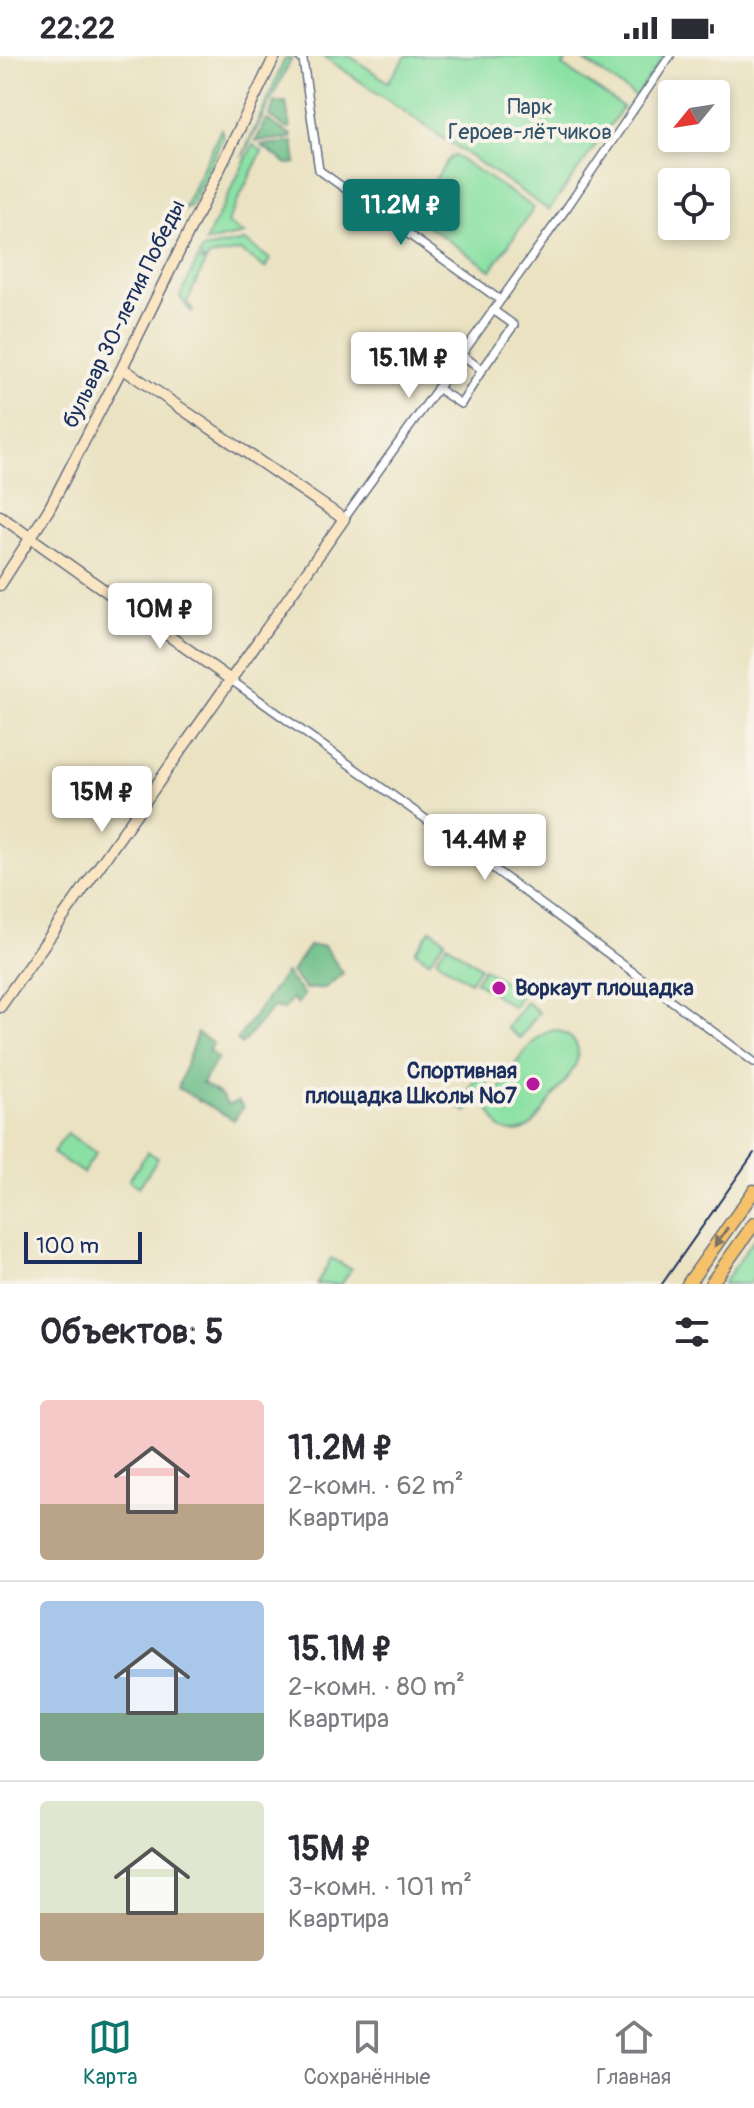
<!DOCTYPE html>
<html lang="ru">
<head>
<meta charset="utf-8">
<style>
  body { margin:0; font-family:Pangolin,sans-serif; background:#f7f7f7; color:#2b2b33; height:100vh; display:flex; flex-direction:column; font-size:30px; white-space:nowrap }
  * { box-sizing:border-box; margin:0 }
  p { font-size:26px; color:#7c7c81 }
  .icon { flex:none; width:44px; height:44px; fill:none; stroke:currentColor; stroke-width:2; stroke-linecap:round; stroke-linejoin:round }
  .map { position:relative; height:1228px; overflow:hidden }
  .sheet { display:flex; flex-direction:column; background:#fff; flex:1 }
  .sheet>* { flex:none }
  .needle { width:52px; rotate:240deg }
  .tools { position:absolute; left:658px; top:24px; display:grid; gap:16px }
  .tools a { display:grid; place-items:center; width:72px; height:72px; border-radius:8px; background:#fff; box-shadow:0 4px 12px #0003; font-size:40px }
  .scale { position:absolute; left:24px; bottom:20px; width:118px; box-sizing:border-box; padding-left:8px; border:4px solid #1b2f5e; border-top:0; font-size:22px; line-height:28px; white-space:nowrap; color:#1b2f5e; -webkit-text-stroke:6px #f7f3e8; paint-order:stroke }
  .price { position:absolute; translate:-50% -68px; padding:0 18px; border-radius:8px; background:#fff; color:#222; font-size:26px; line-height:52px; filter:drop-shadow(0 2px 4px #0008) }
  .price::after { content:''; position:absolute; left:50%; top:48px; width:24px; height:18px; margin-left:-12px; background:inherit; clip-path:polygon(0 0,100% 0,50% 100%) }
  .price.selected { background:#0f766e; color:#fff }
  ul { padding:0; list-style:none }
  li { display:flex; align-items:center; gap:24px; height:200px; padding:0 40px }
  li+li { border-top:2px solid #e1e1e2 }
  li span { display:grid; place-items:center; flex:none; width:224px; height:160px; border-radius:8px; color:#555 }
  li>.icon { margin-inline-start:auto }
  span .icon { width:96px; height:96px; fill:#fffc; stroke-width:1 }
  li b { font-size:34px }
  h2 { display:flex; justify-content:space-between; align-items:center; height:96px; padding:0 40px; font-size:34px }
  .status { display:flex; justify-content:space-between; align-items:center; height:56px; padding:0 40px; background:#fff; direction:ltr }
  .status svg { height:22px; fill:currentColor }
  .tab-bar { display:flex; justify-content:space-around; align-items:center; height:112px; border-top:2px solid #e1e1e2; background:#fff; font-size:22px; color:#7c7c81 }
  .tab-bar a { display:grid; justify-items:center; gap:4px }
  .tab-bar .selected { color:#0f766e }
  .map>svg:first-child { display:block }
  .green { fill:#8be1a4; stroke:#538881; stroke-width:2 }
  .forest { fill:#70bf8a; stroke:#467774; stroke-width:2 }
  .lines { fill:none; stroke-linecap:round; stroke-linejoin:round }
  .street-casing { stroke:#636e81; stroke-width:10 }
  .secondary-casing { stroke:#636e81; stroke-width:13 }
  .highway-casing { stroke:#636e81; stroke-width:15 }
  .street { stroke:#fff; stroke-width:7 }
  .secondary { stroke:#fbe6c4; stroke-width:10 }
  .highway { stroke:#f5c16b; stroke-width:12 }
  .tram { stroke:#1b2f5e; stroke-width:2 }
  .oneway { fill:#7d7164 }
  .poi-dot { fill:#b5179e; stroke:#f7f3e8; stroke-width:3 }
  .labels { text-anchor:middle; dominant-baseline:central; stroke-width:8; stroke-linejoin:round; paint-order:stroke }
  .park-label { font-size:22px; fill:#31536c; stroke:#f7f3e8 }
  .street-label { font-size:22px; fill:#1b2f5e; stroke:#f7f3e8 }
  .poi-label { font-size:22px; font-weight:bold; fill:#1b2f5e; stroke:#f7f3e8; text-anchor:start }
</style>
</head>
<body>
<div class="status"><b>22:22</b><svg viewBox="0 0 49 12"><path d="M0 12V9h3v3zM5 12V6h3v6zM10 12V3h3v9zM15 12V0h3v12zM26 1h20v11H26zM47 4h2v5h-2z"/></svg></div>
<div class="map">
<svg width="754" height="1228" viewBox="0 0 754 1228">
  <rect width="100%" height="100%" fill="#f7f3e8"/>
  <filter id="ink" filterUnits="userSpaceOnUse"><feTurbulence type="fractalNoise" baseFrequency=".0125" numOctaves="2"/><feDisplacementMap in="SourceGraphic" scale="16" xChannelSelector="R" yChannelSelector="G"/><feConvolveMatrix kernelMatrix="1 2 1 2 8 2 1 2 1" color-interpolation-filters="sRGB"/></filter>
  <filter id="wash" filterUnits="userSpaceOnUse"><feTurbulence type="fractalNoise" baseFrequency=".006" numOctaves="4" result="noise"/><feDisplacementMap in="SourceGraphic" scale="32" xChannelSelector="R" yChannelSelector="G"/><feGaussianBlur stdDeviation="1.8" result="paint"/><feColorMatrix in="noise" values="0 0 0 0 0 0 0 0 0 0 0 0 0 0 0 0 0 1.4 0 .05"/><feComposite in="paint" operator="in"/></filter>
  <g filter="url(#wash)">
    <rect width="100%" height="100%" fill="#eae2c1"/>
    <path class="green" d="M323,0H350L388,26L406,0H569L563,10L623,51L549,154Z
      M578,0H664L636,41Z
      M285,3H291L242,102Z
      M221,73L223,81L191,150L184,153Z
      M253,89L262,95L227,167L244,178L205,186Z
      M454,99L534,152L491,214L412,159L448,104Z
      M245,185L270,203L265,212L240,195L209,201L206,205L199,200L203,193Z
      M198,203L205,207L187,246L193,255L191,256L180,241Z
      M431,873L445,884L429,905L415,895Z
      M447,888L480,911L470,926L436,903Z
      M484,912L522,938L513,951L475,925Z
      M526,946L539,956L520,982L507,972Z
      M556,974C599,989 569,1020 552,1042C546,1050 538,1065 529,1071C520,1078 509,1077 500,1072L489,1054L493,1043C507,1023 530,976 556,974Z
      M485,1010L494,1016L467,1056L458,1050Z
      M67,1077L96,1097L83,1117L53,1097Z
      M148,1096L158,1102L139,1131L129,1124Z
      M754,1183V1221L749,1228H723Z
      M331,1202L351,1213L342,1228H317Z"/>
    <path class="forest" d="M275,46H286L290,72H286L269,60Z
      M266,63L287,77L291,78L292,82L256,85Z
      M293,86L296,107L287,108L261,89Z
      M309,890H324L343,917L325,932L305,933L291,916Z
      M285,917L304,939L297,948L292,942L284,953L273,951L241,989L237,984Z
      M197,977L213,987L208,995L218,1002L202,1027L221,1039L228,1049L238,1045L243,1051L234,1064L178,1032Z"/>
  </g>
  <g filter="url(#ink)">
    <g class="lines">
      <g class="street-casing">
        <path id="street" d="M298,0L303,4L319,114L500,244
          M461,298L482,314L514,269L493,254
          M437,332L461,348L482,314
          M344,463L568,150L670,0
          M231,624L455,784L754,1006"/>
      </g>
      <g class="secondary-casing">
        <path id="secondary" d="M0,460L231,624
          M0,529L49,453L122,312L275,0
          M0,951L344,463L122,312"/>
      </g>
      <g class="highway-casing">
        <path id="highway" d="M688,1228L754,1135
          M711,1228L754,1168"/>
      </g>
      <use href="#street" class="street"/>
      <use href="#secondary" class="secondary"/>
      <use href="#highway" class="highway"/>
      <path class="tram" d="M662,1228L754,1097"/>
    </g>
    <defs><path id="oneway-solid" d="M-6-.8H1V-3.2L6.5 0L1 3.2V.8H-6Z" transform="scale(2)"/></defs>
    <use class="oneway" href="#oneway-solid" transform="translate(721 1181) rotate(125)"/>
  </g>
  <g class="poi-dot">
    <circle cx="499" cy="932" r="8"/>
    <circle cx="533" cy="1028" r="8"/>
  </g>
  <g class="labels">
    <g class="park-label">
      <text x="530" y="51">Парк<tspan x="530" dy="25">Героев-лётчиков</tspan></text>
    </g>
    <g class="street-label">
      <text transform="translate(124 258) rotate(-64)">бульвар 30-летия Победы</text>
    </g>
    <g class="poi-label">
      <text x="515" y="932">Воркаут площадка</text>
      <text x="517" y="1015" text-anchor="end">Спортивная<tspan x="517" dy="25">площадка Школы №7</tspan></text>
    </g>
  </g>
</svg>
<div class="tools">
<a><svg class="needle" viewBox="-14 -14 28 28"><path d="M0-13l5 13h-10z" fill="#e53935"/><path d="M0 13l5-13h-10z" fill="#7c7c81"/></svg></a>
<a><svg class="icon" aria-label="locate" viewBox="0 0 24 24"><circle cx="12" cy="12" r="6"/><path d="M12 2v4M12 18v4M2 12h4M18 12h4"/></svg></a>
</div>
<div class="scale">100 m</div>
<b class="price selected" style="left:401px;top:191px">11.2M ₽</b>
<b class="price" style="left:409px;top:344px">15.1M ₽</b>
<b class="price" style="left:160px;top:595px">10M ₽</b>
<b class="price" style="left:102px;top:778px">15M ₽</b>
<b class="price" style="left:485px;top:826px">14.4M ₽</b>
</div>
<section class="sheet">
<h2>Объектов: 5<svg class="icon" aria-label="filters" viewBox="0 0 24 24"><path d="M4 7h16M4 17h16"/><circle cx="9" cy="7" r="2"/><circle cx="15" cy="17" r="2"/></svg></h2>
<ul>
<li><span style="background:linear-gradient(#f6c9c9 65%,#b9a48a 0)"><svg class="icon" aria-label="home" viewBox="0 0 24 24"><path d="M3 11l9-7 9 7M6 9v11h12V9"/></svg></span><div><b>11.2M ₽</b><p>2-комн. · 62 m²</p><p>Квартира</p></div></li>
<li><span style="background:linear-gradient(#a9c7e8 70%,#7fa58c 0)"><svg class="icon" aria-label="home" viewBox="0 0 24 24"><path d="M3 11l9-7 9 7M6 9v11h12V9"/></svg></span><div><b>15.1M ₽</b><p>2-комн. · 80 m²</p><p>Квартира</p></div></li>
<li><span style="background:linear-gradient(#dfe7d0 70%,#b9a48a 0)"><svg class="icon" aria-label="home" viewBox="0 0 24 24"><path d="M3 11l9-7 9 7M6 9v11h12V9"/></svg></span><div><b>15M ₽</b><p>3-комн. · 101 m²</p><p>Квартира</p></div></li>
</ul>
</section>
<nav class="tab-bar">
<a class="selected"><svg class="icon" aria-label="map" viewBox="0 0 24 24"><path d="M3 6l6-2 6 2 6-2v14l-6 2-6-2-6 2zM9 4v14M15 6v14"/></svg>Карта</a>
<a><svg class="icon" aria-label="saved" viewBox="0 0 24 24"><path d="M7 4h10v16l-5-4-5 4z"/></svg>Сохранённые</a>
<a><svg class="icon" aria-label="home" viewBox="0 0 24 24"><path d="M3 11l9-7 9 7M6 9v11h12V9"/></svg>Главная</a>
</nav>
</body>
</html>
